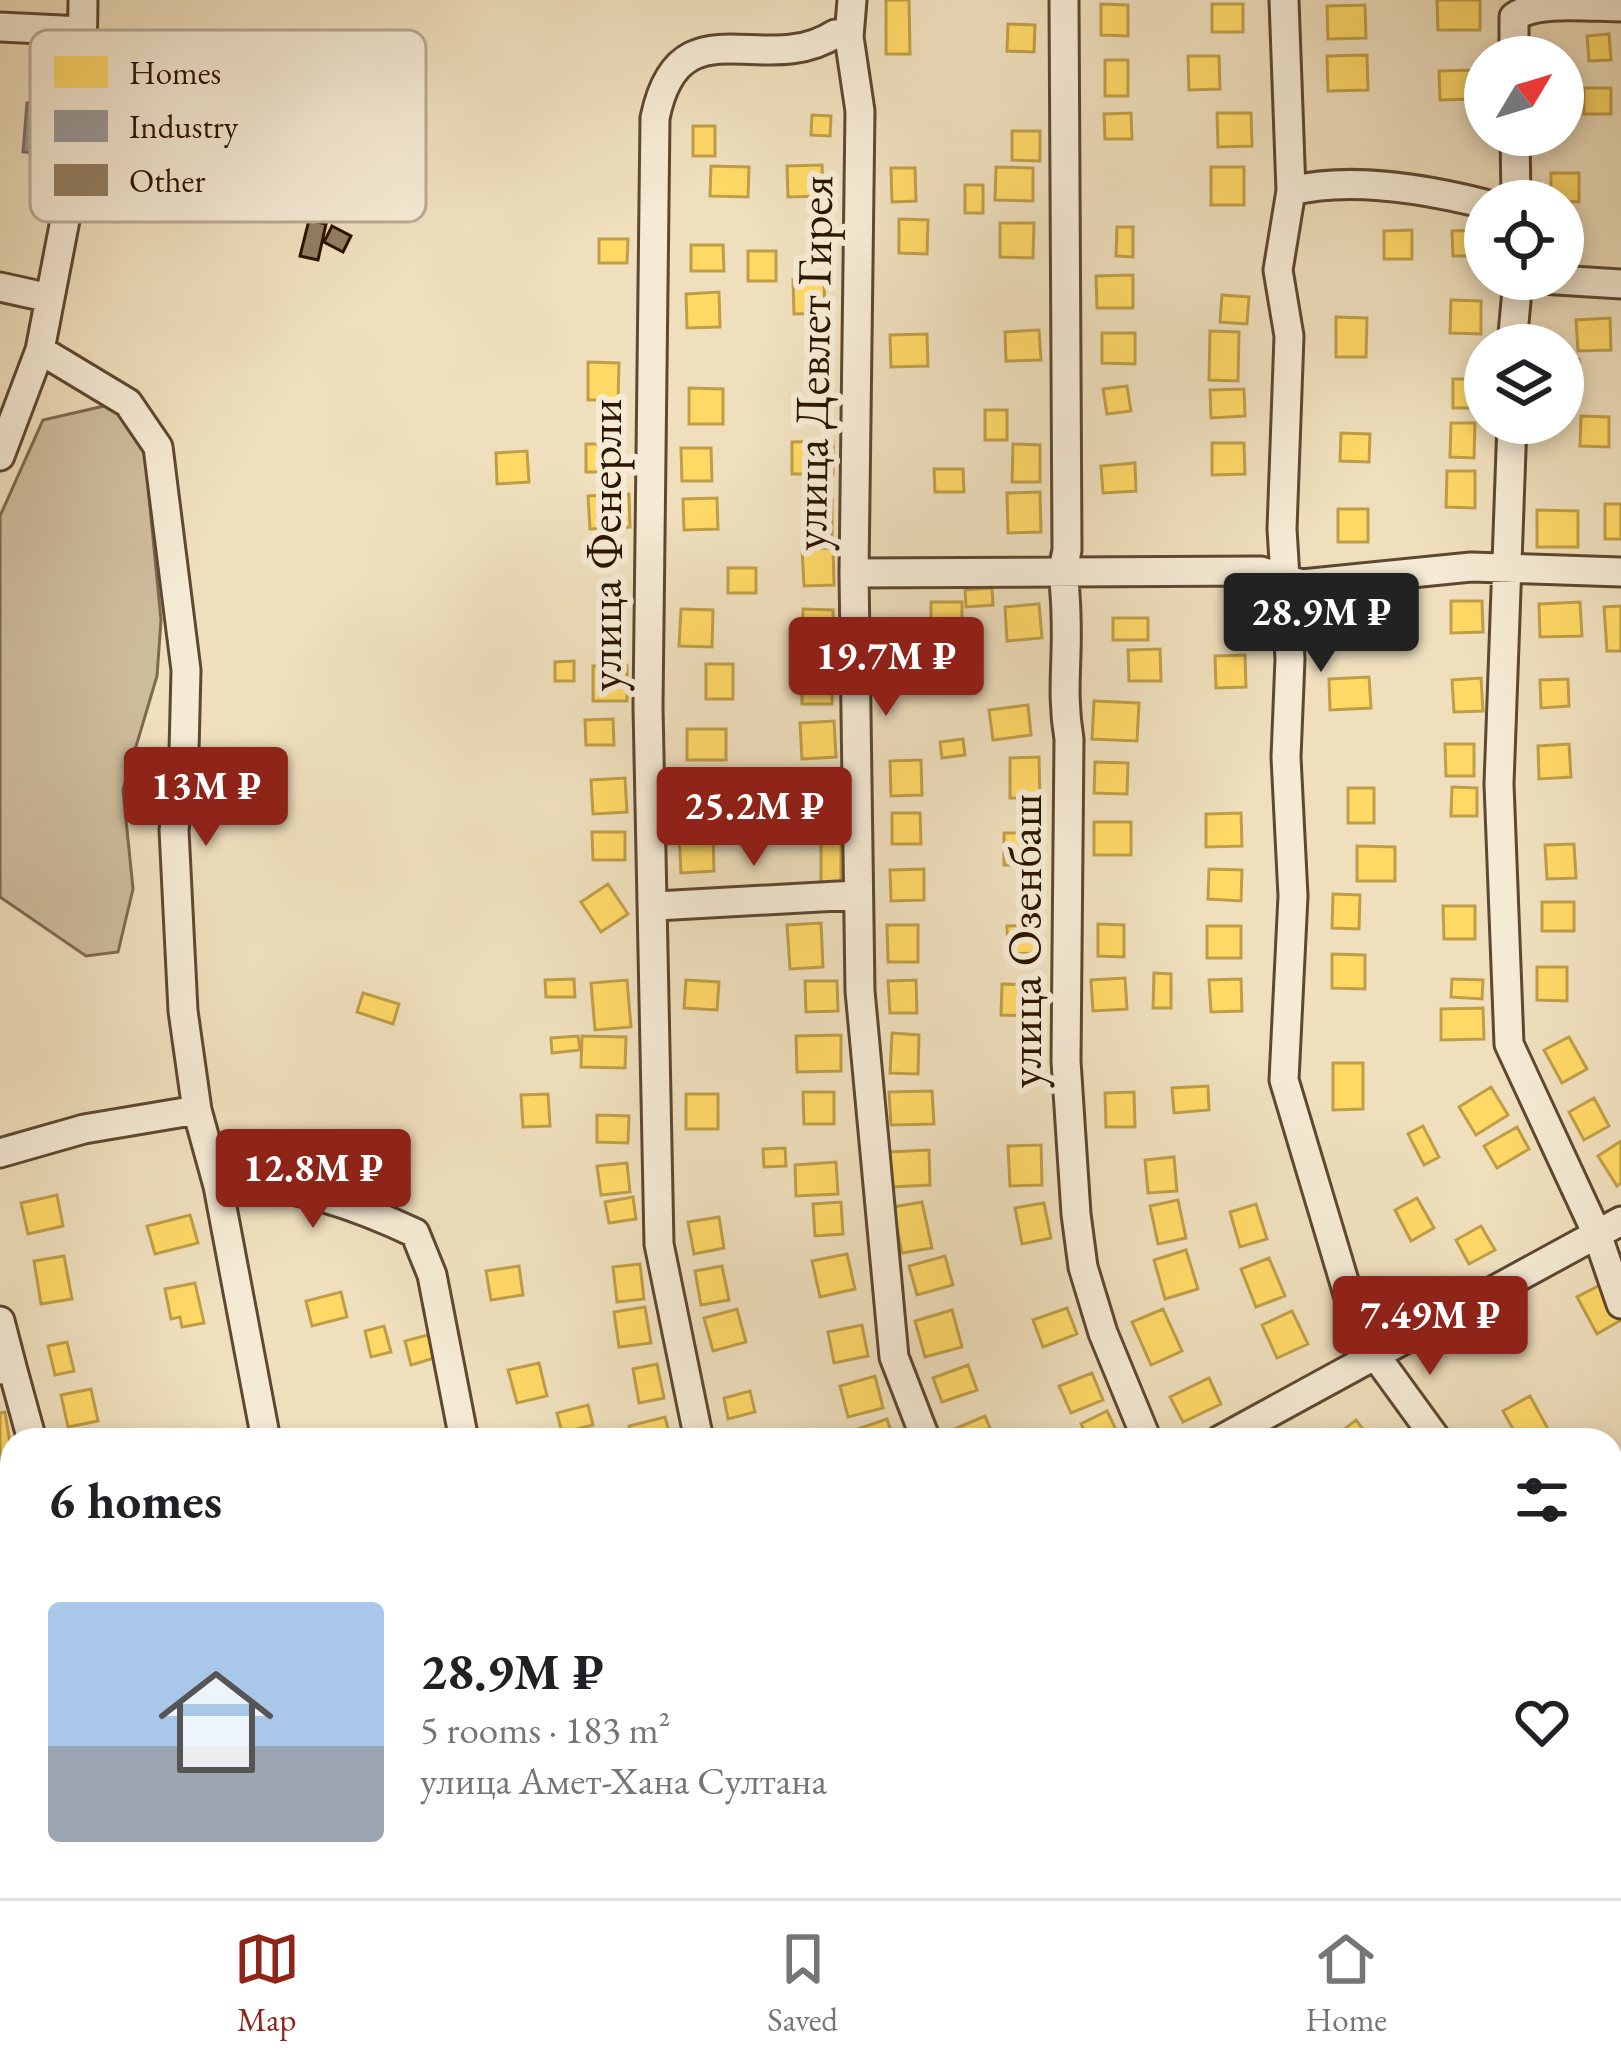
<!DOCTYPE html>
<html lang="en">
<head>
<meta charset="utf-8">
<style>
  body { margin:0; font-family:"EB Garamond",serif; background:#f2f2f2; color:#202124; height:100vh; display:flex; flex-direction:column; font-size:45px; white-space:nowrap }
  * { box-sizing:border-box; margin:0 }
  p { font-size:39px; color:#757577 }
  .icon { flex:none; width:66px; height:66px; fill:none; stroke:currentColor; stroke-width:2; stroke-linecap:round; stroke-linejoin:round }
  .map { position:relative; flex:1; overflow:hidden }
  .drawer { position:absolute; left:0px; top:1428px; width:1623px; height:471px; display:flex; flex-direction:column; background:#fff; border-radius:36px 36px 0 0; box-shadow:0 6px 18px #0003 }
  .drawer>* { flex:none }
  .needle { width:78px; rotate:52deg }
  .controls { position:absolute; left:1464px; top:36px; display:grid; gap:24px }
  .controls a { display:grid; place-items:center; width:120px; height:120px; border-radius:50%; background:#fff; box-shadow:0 6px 18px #0003; font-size:60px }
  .price { position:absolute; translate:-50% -102px; padding:0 27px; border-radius:12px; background:#8f2418; color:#fff; font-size:39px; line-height:78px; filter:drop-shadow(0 3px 6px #0008) }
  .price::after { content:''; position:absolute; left:50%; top:72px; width:36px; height:27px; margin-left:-18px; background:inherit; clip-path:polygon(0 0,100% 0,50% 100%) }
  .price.selected { background:#222; color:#fff }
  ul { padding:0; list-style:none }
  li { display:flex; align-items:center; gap:36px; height:300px; padding:0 48px }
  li+li { border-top:3px solid #e0e0e0 }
  li span { display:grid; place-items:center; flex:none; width:336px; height:240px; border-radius:12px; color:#555 }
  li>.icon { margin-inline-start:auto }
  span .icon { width:144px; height:144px; fill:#fffc; stroke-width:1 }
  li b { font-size:51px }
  h2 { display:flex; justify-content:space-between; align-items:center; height:144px; padding:0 48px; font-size:51px }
  .dock { display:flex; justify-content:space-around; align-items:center; height:168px; border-top:3px solid #e0e0e0; background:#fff; font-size:33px; color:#757577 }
  .dock a { display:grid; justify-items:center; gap:6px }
  .dock .selected { color:#8f2418 }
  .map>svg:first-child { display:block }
  .green { fill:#cebd9d; stroke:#7e694e; stroke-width:3 }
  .homes { fill:#ffd966; stroke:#c09e47; stroke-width:3 }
  .industry { fill:#999; stroke:#79716b; stroke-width:3 }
  .building { fill:#927e62; stroke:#2d1500; stroke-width:3 }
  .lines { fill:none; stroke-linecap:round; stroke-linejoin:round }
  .minor-casing { stroke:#5e482f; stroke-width:33 }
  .minor { stroke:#f5ead4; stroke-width:27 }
  .labels { text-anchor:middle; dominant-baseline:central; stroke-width:12; stroke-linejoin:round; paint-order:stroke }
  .street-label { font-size:48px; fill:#2d1500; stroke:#f5ead4 }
  .key { fill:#f5ead4; stroke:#b9aa94; stroke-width:3 }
  .key-label { font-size:33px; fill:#2d1500 }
</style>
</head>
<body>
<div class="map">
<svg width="1621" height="1898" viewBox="0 0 1621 1898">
  <rect width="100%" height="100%" fill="#efdfbd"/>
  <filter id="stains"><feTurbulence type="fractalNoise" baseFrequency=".00167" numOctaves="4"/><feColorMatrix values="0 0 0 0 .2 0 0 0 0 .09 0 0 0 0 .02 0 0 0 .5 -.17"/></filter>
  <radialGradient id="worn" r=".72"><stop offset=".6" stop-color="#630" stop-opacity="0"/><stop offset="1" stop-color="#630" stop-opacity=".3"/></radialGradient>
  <path class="green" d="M113,404L143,435L161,620L157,676L123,790L133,889L118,952L86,956L0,897V516L43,420Z"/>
  <path class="homes" d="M886,0H909L910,54H886Z
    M1437,0H1480V30H1438Z
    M1101,4L1128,5V36L1101,35Z
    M1212,4H1243V32H1212Z
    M1365,5L1366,38L1328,39L1327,6Z
    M1008,24L1035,25L1034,52L1007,51Z
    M1609,34L1611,60L1589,61L1587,36Z
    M1367,55L1368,90L1328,91L1327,56Z
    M1188,56H1219L1220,89L1189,90Z
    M1105,60H1128V96H1105Z
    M1475,70L1476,99L1440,100L1439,71Z
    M1584,88H1611V114H1584Z
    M1131,113L1132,139H1105L1104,114Z
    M1217,113H1251L1252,146L1218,147Z
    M812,115L831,116L830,136L811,135Z
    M693,126H715V156H693Z
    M1012,131H1040V161L1012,160Z
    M822,165L823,196L788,197L787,166Z
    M711,166L749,167L748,197L710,196Z
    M996,167L1033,168V201L995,200Z
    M1211,167H1244V205H1211Z
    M891,168H915L916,201L892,202Z
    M1551,173H1579V202L1551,201Z
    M965,185H983V213H965Z
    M899,219L928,220L927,254L899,253Z
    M1000,223H1034L1033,258L1000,257Z
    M1117,227H1133V257L1116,256Z
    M1412,230V259H1384V231Z
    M1484,230V256H1453L1452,231Z
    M599,239H628L627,263H599Z
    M691,245H723L724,271H691Z
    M748,251H776V281H748Z
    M1133,275V308H1097L1096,276Z
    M824,279L825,313L794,314L793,280Z
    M719,292L720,327L687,328L686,294Z
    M1222,295L1249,297L1247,324L1220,322Z
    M1451,300L1481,301V334L1450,333Z
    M1336,317L1367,318L1366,357H1336Z
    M1610,318L1611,350L1578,351L1576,320Z
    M1039,330L1041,360L1006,361L1005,332Z
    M1210,331L1239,332L1238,381L1209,380Z
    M1102,333H1135V364L1102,363Z
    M927,334L928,366L891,367L890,335Z
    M1579,359L1581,397L1563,398V360Z
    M588,362L619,363L618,400H588Z
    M1453,379H1485V408H1453Z
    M1127,386L1131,411L1107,414L1103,389Z
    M689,388L723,389V424H689Z
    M1244,389L1245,416L1211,418L1210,390Z
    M985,410H1007V440H985Z
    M1581,416L1609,417V447L1580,446Z
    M1451,423H1475L1474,458L1450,457Z
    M1341,433L1370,434L1369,462L1340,461Z
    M833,441V474H792V442Z
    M1212,443H1244L1245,474L1212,475Z
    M586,444H616V472H586Z
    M1013,444L1040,445V482H1012Z
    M681,448H711L712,481H682Z
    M527,451L529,482L497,484L496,453Z
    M1135,463L1136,491L1103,493L1101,466Z
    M934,469H963L964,492H935Z
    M1447,471H1475V508L1446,507Z
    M1040,492L1041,532L1008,533L1007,493Z
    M629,494L630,527L590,529L588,496Z
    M717,498L718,529L684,530L683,499Z
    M804,499H832V538H804Z
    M1605,504H1621V539H1605Z
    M1338,509H1368V542H1338Z
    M1537,510L1578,511V547H1537Z
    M833,548L834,585L804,586L802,549Z
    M728,568H756V593H728Z
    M992,588L993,605L966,607L965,590Z
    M1451,601H1482L1483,632L1451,633Z
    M931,602H962V633H931Z
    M1580,602L1582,636L1540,637L1539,604Z
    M1039,604L1042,638L1007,641L1005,607Z
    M1621,606V651H1607L1604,607Z
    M681,609L713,610L712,647L679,646Z
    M803,609L833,610V646H803Z
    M1113,618H1148V640H1113Z
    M1160,649L1161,681H1129L1128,650Z
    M925,651L926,682H894L893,652Z
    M1245,655L1246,687L1216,688L1215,656Z
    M574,661V681H555V662Z
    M706,664H733V699H706Z
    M802,665H833L832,704H802Z
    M593,666H627V701H593Z
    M1369,677L1371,708L1330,710L1329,679Z
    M1481,678L1483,711L1454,712L1452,680Z
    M1568,679L1569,706L1541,708L1540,680Z
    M1094,701L1139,703L1137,741L1092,739Z
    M1028,705L1031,735L993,740L989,710Z
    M613,719L614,745H586L585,720Z
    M834,721L836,757L802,759L800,723Z
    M687,729H726V760H687Z
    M963,739L965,755L942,758L940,742Z
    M1445,744H1474V776H1446Z
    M1569,744L1571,777L1539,779L1538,746Z
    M1039,757L1040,798H1010V758Z
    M921,760L922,795L891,796L890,761Z
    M1095,762L1128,763L1127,794L1094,793Z
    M625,778L627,812L593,814L591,780Z
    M684,778L717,779L716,807L684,806Z
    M1452,787L1477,788V816H1451Z
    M1348,788H1374V823H1348Z
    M892,813H920L921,844H892Z
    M1241,813L1242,846L1206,847V814Z
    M1094,822H1131V855H1094Z
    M821,831H841V883H821Z
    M592,832H625V860H593Z
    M1004,833H1041L1042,865H1004Z
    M713,834L714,871L681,873L679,835Z
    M1574,844L1576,878L1547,879L1545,845Z
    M1357,846L1395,847V881H1357Z
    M924,869V900L891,901L890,870Z
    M1209,869L1242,870L1241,901L1208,899Z
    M608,884L628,914L601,932L581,902Z
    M1333,894L1360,895L1359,929L1332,928Z
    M1542,902H1574V931H1542Z
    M1443,906H1475V939H1444Z
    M821,923L823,967L790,969L787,925Z
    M1098,924L1124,925V957L1098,956Z
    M887,925H918V962H888Z
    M1037,925L1039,953L1008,954L1007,926Z
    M1207,926H1241V958H1207Z
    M1332,954L1365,955V989L1332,988Z
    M1537,967H1567V1001L1537,1000Z
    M1154,973L1171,974V1008H1153Z
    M1125,978L1127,1009L1093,1011L1091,980Z
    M574,979L575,997H546L545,980Z
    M1241,979L1242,1011L1211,1012L1209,980Z
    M1452,979L1483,980L1482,999L1451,997Z
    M627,980L631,1027L595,1030L591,983Z
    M686,980L719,982L717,1010L684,1008Z
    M916,980L917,1013H890L888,981Z
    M805,981H837L838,1011L806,1012Z
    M1002,984L1035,985V1016L1001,1015Z
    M363,993L399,1004L393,1024L357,1012Z
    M1483,1008L1484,1039L1441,1040V1009Z
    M892,1033L919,1035L918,1074L890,1073Z
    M841,1035V1071L797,1072L796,1036Z
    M578,1036L580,1050L552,1053L551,1038Z
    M582,1036L626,1037L625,1068L581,1067Z
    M1569,1037L1587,1069L1562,1083L1544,1050Z
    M1333,1063H1363V1109L1333,1110Z
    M1208,1086L1209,1110L1174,1113L1172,1088Z
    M1491,1087L1508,1115L1476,1135L1459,1107Z
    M932,1091L934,1124L891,1125L889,1092Z
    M803,1092H834V1124H804Z
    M1134,1092L1135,1127H1106L1105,1093Z
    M548,1094L550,1126L523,1127L521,1095Z
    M686,1094H718V1129H686Z
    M1594,1098L1609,1126L1584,1140L1569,1112Z
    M597,1115L629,1116L628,1143L597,1142Z
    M1423,1126L1439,1157L1424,1165L1408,1134Z
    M1517,1127L1529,1149L1497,1168L1484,1146Z
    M1621,1141V1183L1617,1186L1598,1156Z
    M1041,1145L1042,1185L1010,1186L1008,1146Z
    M785,1148L786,1166L764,1167L763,1149Z
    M929,1150L930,1185L891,1187L889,1152Z
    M1174,1157L1177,1191L1148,1193L1145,1160Z
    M836,1162L838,1194L796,1196L795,1165Z
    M627,1163L630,1192L601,1195L597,1166Z
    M57,1195L63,1226L28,1234L21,1203Z
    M633,1197L636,1219L609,1223L605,1202Z
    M1417,1198L1434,1228L1411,1241L1395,1210Z
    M1178,1200L1186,1238L1158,1244L1150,1206Z
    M841,1202L843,1234L815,1236L813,1204Z
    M922,1202L932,1248L902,1253L893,1207Z
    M1044,1203L1051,1238L1022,1244L1015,1208Z
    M1256,1204L1267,1239L1240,1247L1230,1212Z
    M190,1215L198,1243L155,1254L147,1226Z
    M719,1217L724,1248L694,1254L688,1222Z
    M1481,1226L1495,1250L1469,1264L1456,1240Z
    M1186,1250L1198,1289L1165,1299L1154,1260Z
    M847,1254L855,1289L820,1297L812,1261Z
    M64,1256L72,1299L41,1304L34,1261Z
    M945,1256L953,1285L917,1295L909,1266Z
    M1269,1258L1285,1296L1256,1307L1241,1269Z
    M640,1264L644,1299L617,1302L613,1267Z
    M519,1266L523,1295L491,1300L486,1271Z
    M722,1266L729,1300L701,1305L695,1271Z
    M195,1283L204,1323L182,1327L180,1317L171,1319L165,1289Z
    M1604,1283L1621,1320L1597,1334L1577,1297Z
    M341,1292L347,1317L312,1326L306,1301Z
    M645,1307L651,1343L619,1347L614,1312Z
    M1067,1308L1077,1334L1043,1347L1033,1320Z
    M737,1309L746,1342L713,1351L704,1318Z
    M1163,1309L1182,1351L1151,1365L1132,1322Z
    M952,1310L962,1347L925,1357L915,1321Z
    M1292,1311L1308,1344L1277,1358L1262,1325Z
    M862,1325L868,1356L834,1363L828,1332Z
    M384,1326L391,1352L371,1357L365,1331Z
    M435,1333L441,1356L411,1365L405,1341Z
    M67,1342L74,1371L55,1375L48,1346Z
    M539,1363L547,1396L517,1403L508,1370Z
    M657,1364L664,1398L639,1403L633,1369Z
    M968,1365L977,1390L942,1402L933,1378Z
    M1092,1373L1103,1400L1071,1413L1059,1386Z
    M875,1376L883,1408L848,1417L840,1386Z
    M1209,1378L1221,1404L1183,1422L1170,1397Z
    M91,1389L98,1421L68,1427L61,1395Z
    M750,1391L755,1412L728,1419L724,1398Z
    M1530,1396L1548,1429L1519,1440L1503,1411Z
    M588,1405L593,1425L562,1433L557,1413Z
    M1107,1411L1121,1440H1089L1081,1424Z
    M5,1412L12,1456L0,1459V1413Z
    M985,1416L995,1440H956L952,1430Z
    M665,1417L671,1440H633L629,1426Z
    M887,1419L894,1440H858L855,1430Z
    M1356,1420L1371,1440H1330Z
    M12,1557V1593L0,1596V1560Z
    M12,1845V1877L0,1879V1848Z
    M308,1887H336L338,1897L293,1898L291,1891Z"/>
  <path class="industry" d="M27,103L60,105L56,155L23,152Z"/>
  <path class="building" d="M309,220L326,224L318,260L300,256Z
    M332,226L351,236L343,252L324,242Z"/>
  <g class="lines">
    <g class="minor-casing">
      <path id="minor" d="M852,0L849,37L860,111L854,573L860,991L894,1357L926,1440
        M1064,0L1067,550C1061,573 1066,592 1066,616C1068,661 1061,692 1069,739L1066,1061L1076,1214L1083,1267L1103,1333L1147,1440
        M1284,0L1291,191L1278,270L1289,336L1282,529L1290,659L1286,757L1293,896L1284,1080L1350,1301L1373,1352L1437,1440
        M0,27L82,31
        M1514,57V17C1536,0 1591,7 1621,7
        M1515,135L1516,201
        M1291,191C1351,176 1425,189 1485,204
        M1541,279L1621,284
        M0,287L50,298
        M1512,345L1518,279
        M40,350L128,403L158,447L186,670L184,751L174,830L183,1011L197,1110L218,1186L266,1440
        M1512,423L1499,784L1509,1044L1597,1234L1621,1304
        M0,456L40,350L81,137L83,0
        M854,573L1261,571L1302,584L1471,567L1621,572
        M656,906L856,895
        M0,1153L84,1129L197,1110
        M218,1186C281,1178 358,1206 415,1233L432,1275L464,1440
        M0,1321L12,1367
        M0,1370L12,1367L32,1440
        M699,1440L659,1244L648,707L655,118C679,0 764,80 835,34L849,37
        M1220,1440L1621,1221
        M1611,1567L1621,1573
        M1611,1831L1621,1837
        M134,1887L137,1898
        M362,1887L364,1898
        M641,1887L649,1898
        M960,1887L970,1898
        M1298,1887L1316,1898"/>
    </g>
    <use href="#minor" class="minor"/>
  </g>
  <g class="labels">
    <g class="street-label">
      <text transform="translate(812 363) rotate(-89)">улица Девлет Гирея</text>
      <text transform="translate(604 545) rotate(-90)">улица Фенерли</text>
      <text transform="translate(1024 941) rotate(-90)">улица Озенбаш</text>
    </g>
  </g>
  <rect x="30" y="30" width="396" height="192" rx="18" class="key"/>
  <rect x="54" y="56" width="54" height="32" fill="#ffd966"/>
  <rect x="54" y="110" width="54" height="32" fill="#999"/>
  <rect x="54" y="164" width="54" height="32" fill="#927e62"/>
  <g class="key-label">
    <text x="129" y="84">Homes</text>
    <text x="129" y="138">Industry</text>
    <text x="129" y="192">Other</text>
  </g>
  <rect width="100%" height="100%" filter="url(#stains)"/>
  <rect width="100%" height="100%" fill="url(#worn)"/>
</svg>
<div class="controls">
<a><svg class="needle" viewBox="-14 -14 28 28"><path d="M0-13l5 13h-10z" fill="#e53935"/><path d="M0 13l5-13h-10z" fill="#757577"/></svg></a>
<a><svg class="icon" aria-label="locate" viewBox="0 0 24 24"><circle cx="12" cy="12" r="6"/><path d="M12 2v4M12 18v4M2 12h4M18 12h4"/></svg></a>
<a><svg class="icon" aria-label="layers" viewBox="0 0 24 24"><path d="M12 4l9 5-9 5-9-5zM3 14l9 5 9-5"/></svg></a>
</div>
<b class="price selected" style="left:1321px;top:675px">28.9M ₽</b>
<b class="price" style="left:886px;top:719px">19.7M ₽</b>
<b class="price" style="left:206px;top:849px">13M ₽</b>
<b class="price" style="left:754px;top:869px">25.2M ₽</b>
<b class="price" style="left:313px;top:1231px">12.8M ₽</b>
<b class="price" style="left:1430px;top:1378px">7.49M ₽</b>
<section class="drawer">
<h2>6 homes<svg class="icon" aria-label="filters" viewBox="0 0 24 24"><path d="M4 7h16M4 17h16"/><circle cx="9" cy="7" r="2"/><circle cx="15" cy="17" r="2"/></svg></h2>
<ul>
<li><span style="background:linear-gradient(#a9c7e8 60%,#9aa5b1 0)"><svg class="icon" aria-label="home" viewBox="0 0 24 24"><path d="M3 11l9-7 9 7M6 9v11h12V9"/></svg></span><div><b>28.9M ₽</b><p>5 rooms · 183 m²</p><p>улица Амет-Хана Султана</p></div><svg class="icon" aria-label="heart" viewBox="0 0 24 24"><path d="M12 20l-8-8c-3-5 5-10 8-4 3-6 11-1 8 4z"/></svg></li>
</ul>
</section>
</div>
<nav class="dock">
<a class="selected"><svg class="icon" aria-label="map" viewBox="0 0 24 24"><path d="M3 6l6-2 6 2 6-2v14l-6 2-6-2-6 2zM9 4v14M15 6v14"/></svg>Map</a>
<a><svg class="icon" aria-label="saved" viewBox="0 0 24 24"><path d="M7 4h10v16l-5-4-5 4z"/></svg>Saved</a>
<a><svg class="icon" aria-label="home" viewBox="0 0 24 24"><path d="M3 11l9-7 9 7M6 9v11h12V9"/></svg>Home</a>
</nav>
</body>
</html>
